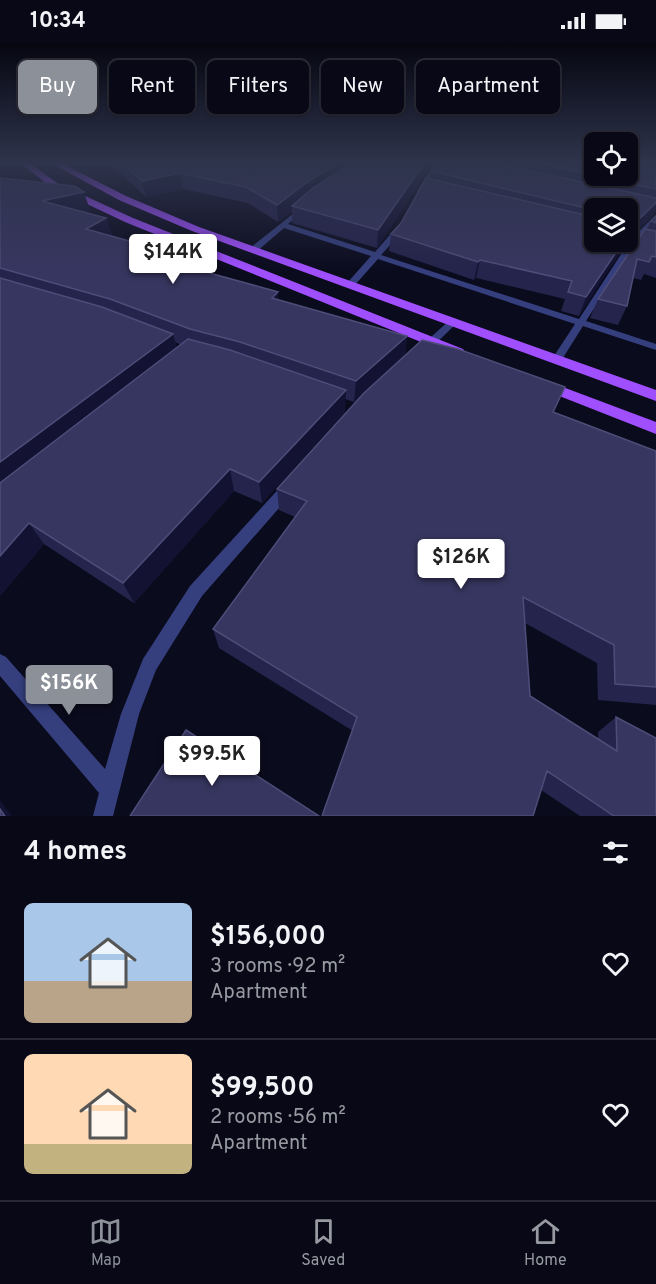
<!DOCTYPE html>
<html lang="en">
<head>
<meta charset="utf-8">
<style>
  body { margin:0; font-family:Overpass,sans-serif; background:#11111f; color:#f1f3f6; height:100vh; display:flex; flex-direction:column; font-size:22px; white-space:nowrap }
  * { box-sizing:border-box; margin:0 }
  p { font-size:20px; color:#989aa1 }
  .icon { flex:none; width:33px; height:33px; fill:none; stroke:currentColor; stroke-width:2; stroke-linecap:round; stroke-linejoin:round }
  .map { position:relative; height:774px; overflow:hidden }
  .side { display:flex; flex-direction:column; background:#080816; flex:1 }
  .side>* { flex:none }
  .guide { position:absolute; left:18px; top:18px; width:621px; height:54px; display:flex; gap:12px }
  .controls { position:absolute; left:584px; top:90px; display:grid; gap:12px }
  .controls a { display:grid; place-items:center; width:54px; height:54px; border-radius:9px; background:#080816; box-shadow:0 2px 4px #0004,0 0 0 2px #292935; font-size:30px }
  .price { position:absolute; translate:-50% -51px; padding:0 14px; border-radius:6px; background:#fff; color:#222; font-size:20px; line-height:39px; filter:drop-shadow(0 2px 3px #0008) }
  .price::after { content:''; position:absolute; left:50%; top:36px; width:18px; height:14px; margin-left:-9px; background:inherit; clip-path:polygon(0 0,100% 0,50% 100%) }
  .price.current { background:#8c9099; color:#fff }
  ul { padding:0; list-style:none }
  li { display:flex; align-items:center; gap:18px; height:150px; padding:0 24px }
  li+li { border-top:2px solid #292935 }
  li span { display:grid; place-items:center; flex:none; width:168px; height:120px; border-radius:9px; color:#555 }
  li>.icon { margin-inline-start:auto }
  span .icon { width:72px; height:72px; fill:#fffc; stroke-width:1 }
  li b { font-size:26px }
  h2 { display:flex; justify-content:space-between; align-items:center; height:72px; padding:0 24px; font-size:26px }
  .pill { padding:0 21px; border-radius:9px; background:#080816; box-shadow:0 2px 4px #0004,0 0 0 2px #292935; font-size:21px; line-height:54px }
  .pill.current { background:#8c9099; color:#fff }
  .status { display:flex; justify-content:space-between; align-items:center; height:42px; padding:0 30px; background:#080816; direction:ltr }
  .status svg { height:16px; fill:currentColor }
  .menu { display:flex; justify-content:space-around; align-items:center; height:84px; border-top:2px solid #292935; background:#080816; font-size:16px; color:#989aa1 }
  .menu a { display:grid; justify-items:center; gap:3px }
  .menu .current { color:#8c9099 }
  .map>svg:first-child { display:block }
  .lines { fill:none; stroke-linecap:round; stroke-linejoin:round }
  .minor { fill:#353f7e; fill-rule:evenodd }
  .primary { fill:#a04fff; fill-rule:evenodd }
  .wall { fill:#25244c; fill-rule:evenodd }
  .shaded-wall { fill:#131232 }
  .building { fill:#373660; stroke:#4e4d79; stroke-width:1.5 }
</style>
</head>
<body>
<div class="status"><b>10:34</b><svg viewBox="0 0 49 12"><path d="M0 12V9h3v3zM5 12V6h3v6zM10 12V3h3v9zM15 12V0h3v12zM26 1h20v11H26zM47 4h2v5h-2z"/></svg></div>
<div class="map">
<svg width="656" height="774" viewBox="0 0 656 774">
  <rect width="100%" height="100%" fill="#0b0b1e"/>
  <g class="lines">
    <path class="minor" d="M436,120H442L422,150H418L417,149Z
      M303,164L306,166L305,167L288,182L375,210L396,186H402V190L381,213L579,277L631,197L656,173V179L637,200L586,279L656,302V308L583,284L561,319L557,320L552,317L575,282L378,217L354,244H348V240L371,214L284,186L256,210H250V206Z
      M454,276L459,279L457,281L429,308H421V304L451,277Z
      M289,440L294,441L296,445L294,449L202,554L156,628L139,672L113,774H93L99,751L0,634V612L6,615L105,727L121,672L143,617L190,544L284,441Z"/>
    <path class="primary" d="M19,120H28L57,141L133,176L463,307L465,310L458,314L453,313L125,180L51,145Z
      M49,120H59L126,154L199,185L656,348V359L192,189L119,158Z
      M544,338L656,380V392L539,346L536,343L539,340Z"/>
  </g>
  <path class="wall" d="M109,120H433L377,206L292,181V169L278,180L248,161L183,147L146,155Z
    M437,120H656V166L653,173L631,195L629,194L627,199V166H594V200L625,202L579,274L561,269L565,257L476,236L474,238L389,209L391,192L401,181L430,137L431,129Z
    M0,136L90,168L82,170L106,176L112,194L187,215L189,226L278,250V258L407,294L405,314L656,409V663L598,658L597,621L525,581L530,654L598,697V690L616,675L656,774H580L541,748L353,689L219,606L213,587L295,475L279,468L277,447L358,357L354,360L345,357V370L262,461L234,449L134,561L44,502L0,554ZM175,300L181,303L177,306Z
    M656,174V236L644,232L641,238L633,236L627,264L618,283L590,276L598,257L647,187L651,179Z"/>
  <path class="shaded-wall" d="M339,120H361L292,164V169L278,180L277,163L306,141Z
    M425,120H433L377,206L378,188Z
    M180,131L183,147L146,155L142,139Z
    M84,150L90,168L48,177L42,159Z
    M656,161V166L653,173L631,195L638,178Z
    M106,176L112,195L86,187Z
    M623,200H627L579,274L586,255Z
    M187,215L191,235L177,222Z
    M480,218L476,236L474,238L478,220Z
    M278,250L279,271L272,256Z
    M173,292L179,314L0,453V420Z
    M407,294L405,315L354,360L356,339Z
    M565,345L556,367L544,392L553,370Z
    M346,348L345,370L262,461L259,440Z
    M230,427L234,449L134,561L123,541Z
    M29,481L44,502L0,554V514Z
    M0,758L12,774H5L0,767Z"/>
  <path class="building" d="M121,120H339L306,141L277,163L246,145L180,131L142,139Z
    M354,120H425L378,188L292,164L313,146Z
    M437,120H490L656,156V161L638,178H632L630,183L632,185L627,194V166H594V168L431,129Z
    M532,120H594V133Z
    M627,120H656V147L595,134H627Z
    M0,136L74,144L84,150L42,159L106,176L86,187L187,215L177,222L278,250L272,256L407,294L356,339L240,300L190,287L110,257L0,226Z
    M426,136L594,175V200H623L586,255L568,250L572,239L480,218L478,220L391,192L401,181Z
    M656,174V181L651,179Z
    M645,187L656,189V215L652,214L649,220L637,217L627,264L598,257Z
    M0,236L102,265L173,292L0,420Z
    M188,297L230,308L346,348L259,440L230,427L123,541L29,481L0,514V441Z
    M422,298L458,307L565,345L553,370L656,409V645L615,642L614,603L523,555L530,654L617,709L616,675L656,696V774H614L547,729L533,774H322L357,675L213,587L307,459L277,447L364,351Z
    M186,688L319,774H130Z
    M0,767L5,774H0Z"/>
  <linearGradient id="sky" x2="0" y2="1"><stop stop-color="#060610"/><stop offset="0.53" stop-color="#2e344c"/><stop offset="1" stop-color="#2e344c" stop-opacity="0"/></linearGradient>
  <rect width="656" height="228" fill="url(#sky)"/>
</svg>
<div class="controls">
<a><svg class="icon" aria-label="locate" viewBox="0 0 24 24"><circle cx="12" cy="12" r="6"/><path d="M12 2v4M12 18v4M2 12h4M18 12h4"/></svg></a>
<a><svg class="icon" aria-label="layers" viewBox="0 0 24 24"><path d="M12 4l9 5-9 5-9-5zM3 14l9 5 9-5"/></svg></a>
</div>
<b class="price" style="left:173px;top:243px">$144K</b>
<b class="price" style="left:461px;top:548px">$126K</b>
<b class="price current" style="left:69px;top:674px">$156K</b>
<b class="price" style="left:212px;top:745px">$99.5K</b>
<div class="guide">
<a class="pill current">Buy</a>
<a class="pill">Rent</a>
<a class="pill">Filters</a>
<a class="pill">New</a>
<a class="pill">Apartment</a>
</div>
</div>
<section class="side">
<h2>4 homes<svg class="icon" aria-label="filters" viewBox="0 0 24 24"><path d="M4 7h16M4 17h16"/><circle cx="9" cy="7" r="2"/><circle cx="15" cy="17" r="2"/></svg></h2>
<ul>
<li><span style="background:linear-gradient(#a9c7e8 65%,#b9a48a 0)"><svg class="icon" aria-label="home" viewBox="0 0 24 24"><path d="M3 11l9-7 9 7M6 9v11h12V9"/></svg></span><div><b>$156,000</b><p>3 rooms · 92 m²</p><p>Apartment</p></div><svg class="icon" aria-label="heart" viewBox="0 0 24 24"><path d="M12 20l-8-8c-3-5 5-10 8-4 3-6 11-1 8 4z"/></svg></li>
<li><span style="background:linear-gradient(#ffd9b3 75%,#c2b280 0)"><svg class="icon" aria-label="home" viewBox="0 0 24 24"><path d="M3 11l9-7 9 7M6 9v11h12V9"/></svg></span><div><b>$99,500</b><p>2 rooms · 56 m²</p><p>Apartment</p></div><svg class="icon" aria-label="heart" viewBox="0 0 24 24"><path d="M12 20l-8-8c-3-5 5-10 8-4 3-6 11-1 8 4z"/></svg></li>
</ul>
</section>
<nav class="menu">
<a class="current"><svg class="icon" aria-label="map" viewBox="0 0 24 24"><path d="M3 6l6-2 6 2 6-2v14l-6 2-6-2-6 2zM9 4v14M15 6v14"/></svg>Map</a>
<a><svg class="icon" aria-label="saved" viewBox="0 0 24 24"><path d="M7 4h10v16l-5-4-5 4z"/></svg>Saved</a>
<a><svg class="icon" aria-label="home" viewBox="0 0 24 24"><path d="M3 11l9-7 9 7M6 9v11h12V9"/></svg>Home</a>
</nav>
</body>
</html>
